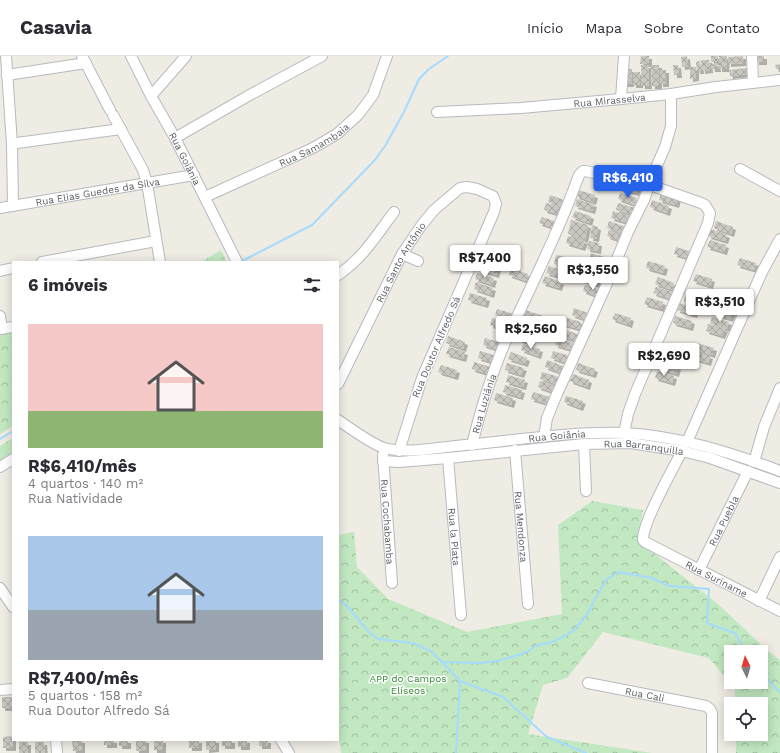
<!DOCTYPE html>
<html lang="pt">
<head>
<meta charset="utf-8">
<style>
  body { margin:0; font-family:"Work Sans",sans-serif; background:#f7f7f7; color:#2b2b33; height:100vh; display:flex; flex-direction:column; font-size:15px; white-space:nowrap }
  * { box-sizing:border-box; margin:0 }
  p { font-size:13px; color:#7c7c81 }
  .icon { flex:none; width:22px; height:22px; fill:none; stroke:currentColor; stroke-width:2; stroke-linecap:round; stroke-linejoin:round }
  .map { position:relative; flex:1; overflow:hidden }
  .details { position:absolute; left:12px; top:205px; width:327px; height:480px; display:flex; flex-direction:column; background:#fff; border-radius:0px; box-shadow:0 2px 10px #0003 }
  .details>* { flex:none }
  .needle { width:26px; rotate:355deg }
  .buttons { position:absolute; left:724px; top:589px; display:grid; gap:8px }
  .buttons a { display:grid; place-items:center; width:44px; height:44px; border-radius:0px; background:#fff; box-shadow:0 2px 10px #0003; font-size:20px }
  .price { position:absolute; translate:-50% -34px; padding:0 9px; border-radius:4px; background:#fff; color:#222; font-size:13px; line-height:26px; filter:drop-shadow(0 1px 2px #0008) }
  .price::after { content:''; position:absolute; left:50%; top:24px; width:12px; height:9px; margin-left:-6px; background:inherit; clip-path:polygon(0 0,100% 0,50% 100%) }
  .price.current { background:#2563eb; color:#fff }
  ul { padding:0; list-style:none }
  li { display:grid; align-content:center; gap:8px; height:212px; padding:0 16px }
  li span { display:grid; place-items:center; height:124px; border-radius:0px; color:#555 }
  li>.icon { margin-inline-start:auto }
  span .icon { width:72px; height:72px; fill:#fffc; stroke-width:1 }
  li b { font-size:17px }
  h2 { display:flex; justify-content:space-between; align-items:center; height:48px; padding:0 16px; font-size:17px }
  header { display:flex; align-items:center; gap:24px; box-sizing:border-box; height:56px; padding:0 20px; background:#fff; border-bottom:1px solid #e1e1e2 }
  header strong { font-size:19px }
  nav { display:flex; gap:22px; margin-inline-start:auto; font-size:14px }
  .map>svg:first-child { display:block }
  .grass { fill:url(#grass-tufts) }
  .forest { fill:url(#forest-crowns); fill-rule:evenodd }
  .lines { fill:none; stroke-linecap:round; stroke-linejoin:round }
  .stream { stroke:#a5dbff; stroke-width:2 }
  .building { fill:url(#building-cross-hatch); filter:url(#shadow) }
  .minor-casing { stroke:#b7babf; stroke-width:12 }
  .minor { stroke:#fff; stroke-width:10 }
  .labels { text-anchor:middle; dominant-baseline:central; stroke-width:3; stroke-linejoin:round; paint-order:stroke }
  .street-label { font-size:10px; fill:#5c6165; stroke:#fff }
  .park-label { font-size:10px; fill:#328733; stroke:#fff }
</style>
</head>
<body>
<header>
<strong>Casavia</strong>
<nav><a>Início</a><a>Mapa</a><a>Sobre</a><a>Contato</a></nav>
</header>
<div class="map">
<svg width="780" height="697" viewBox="0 0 780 697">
  <defs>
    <pattern id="grass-tufts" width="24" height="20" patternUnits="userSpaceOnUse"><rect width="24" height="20" fill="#c1e8c0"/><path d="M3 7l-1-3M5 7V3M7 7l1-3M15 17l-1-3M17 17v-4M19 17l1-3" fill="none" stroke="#a0bfa0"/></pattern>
    <pattern id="forest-crowns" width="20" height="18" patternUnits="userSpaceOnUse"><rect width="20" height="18" fill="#c1e8c0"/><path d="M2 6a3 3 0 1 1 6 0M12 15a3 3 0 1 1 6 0" fill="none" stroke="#a0bfa0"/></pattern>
    <pattern id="building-cross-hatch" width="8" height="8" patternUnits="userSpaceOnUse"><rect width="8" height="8" fill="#cac7c1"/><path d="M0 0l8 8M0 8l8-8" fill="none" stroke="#a7a5a0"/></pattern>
    <filter id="shadow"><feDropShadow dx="3" dy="3" stdDeviation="0" flood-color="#0004"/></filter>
  </defs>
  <rect width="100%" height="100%" fill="#efece4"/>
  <path class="grass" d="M13,382V400L0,407V390Z"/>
  <path class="forest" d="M221,194L227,206H201Z
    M13,276V370L0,378V278Z
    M592,445L643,454L637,484L719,549L768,595L780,604V697H736V678H761V648H735V633L709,602L603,576L567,622L543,629L528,678L652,697H341L338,678V479L354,476L357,511L388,543L467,576L562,558L558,469ZM731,596H761V626H731Z"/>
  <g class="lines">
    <path class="stream" d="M240,206L312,169L375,104L385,90L404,56L419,23L429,13L448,0
      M0,383L13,375
      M338,544L346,549L368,575L378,583L413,587L432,596L460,625L503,641L547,681L586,697
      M441,606L481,607L497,605L518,599L529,595L537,589L550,587L565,580L574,574L587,559L593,547L606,524L618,516L652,522L669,530L709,533L707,567L735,577L746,596
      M761,616L780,637
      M456,697L460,625"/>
  </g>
  <path class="building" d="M641,0H649V8H640Z
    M687,0L688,10L682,11L681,1Z
    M711,0H718V6H711Z
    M719,0H727L726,13H719Z
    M743,0V7L728,8V1Z
    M756,0H764V6H756Z
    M701,4H709L710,14L702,15Z
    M700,5L701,15H697L696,6Z
    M717,7L718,13H712L711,8Z
    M780,8V13H776L775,9Z
    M641,9H648L649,30H642Z
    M651,9H659V30H652Z
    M673,9H678L679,19H674Z
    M690,11H696V22L690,23Z
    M747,12V18L730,20L729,14Z
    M623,13H632L631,28H623Z
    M660,14H666V28H660Z
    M633,16H640V29H633Z
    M622,125L638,131L636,137L619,132Z
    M578,134L595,139L593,146L576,140Z
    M620,137L637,142L635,149L618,143Z
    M661,137L678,142L676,149L659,144Z
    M550,139L567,145L564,152L548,146Z
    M577,143L594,148L592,155L575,150Z
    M652,144L669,150L667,157L650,151Z
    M546,147L563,152L561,159L544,154Z
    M618,147L635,152L633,159L616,154Z
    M575,155L591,160L589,167L572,161Z
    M613,155L630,160L628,167L611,162Z
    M542,161L558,166L556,173L539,167Z
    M571,164L588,169L585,184L568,178Z
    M609,165L626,171L624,178L607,172Z
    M716,165L733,171L731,178L714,172Z
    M592,169L598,171L596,183L590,182Z
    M711,173L727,179L725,185L708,180Z
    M609,174L622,179L620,185L607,180Z
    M568,180L585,185L582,192L566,187Z
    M710,184L726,189L724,196L707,191Z
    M589,185L599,187L598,195L587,193Z
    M676,191L693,196L690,203L674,198Z
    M591,197L608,202L605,209L589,204Z
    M556,199L582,204L580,214L554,208Z
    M740,202L756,207L754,214L737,209Z
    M648,205L665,210L663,217L646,212Z
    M481,207L498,212L496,219L479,214Z
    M549,210L565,215L563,222L546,217Z
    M511,212L528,218L526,225L509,219Z
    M582,216L598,222L596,229L579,223Z
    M477,217L494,222L492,229L475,223Z
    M696,218L712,223L710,230L693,225Z
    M545,220L561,226L559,232L542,227Z
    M658,221L674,227L672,234L655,228Z
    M476,226L493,232L491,239L474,233Z
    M585,229L602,234L599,241L583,235Z
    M656,231L672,236L670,243L653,237Z
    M470,237L487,242L485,249L468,244Z
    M686,238L703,243L701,250L684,245Z
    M726,239L742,244L740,251L723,246Z
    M647,241L663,246L661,253L644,248Z
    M679,247L696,252L694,259L677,254Z
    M716,251L733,256L730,263L714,258Z
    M574,252L591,258L589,265L572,259Z
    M497,253L514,258L511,265L495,259Z
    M526,254L543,260L540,267L524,261Z
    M615,257L631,262L629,269L612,263Z
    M675,260L692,265L690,272L673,267Z
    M564,261L581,266L579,273L562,268Z
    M712,261L729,266L727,273L710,268Z
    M492,262L509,268L507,275L490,269Z
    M520,265L537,270L535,277L518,272Z
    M708,268L725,273L722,280L706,275Z
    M563,273L580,279L578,286L561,280Z
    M517,275L534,281L531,288L515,282Z
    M448,280L465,286L463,293L446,287Z
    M485,282L502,287L499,294L483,289Z
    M557,282L574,287L572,294L555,289Z
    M697,287L714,292L712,299L695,294Z
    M523,288L540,293L538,300L521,294Z
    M449,291L465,296L463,303L446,298Z
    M480,295L497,300L495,307L478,302Z
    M553,295L570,300L567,307L551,302Z
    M694,295L710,300L708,307L691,302Z
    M511,296L527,302L525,308L508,303Z
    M664,296L681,301L678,308L662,303Z
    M547,304L563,310L561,317L545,311Z
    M474,306L491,311L488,318L472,313Z
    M661,306L678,311L676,318L659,313Z
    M507,307L524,312L521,319L505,314Z
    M578,307L595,313L593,319L576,314Z
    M441,309L457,314L455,321L438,316Z
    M657,315L674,320L672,327L655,322Z
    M542,316L559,321L556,328L540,323Z
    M573,318L589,324L587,331L570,325Z
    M508,319L525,324L523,331L506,326Z
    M540,325L557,330L555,337L538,331Z
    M505,329L522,334L520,341L503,336Z
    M533,336L550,341L548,348L531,343Z
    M496,337L513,342L511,349L494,344Z
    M566,340L583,345L580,352L564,346Z
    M2,641H12V652H2Z
    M13,680V692H3V681Z
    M72,684H82V695H73Z
    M104,684H114V689H104Z
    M119,684H128V690H119Z
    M136,684H146V695H136Z
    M154,684H163V694H154Z
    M189,684H199V692H189Z
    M206,684H216V693L206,694Z
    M222,684H232V690H222Z
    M238,684H247V691H238Z
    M259,684H268V690H259Z
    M19,686H28V697H19Z
    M35,686H44L45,697H35Z"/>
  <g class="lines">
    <g class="minor-casing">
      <g id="minor">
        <path d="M6,0L12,88L13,150"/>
        <path d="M82,0L110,54"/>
        <path id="s1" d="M131,0L151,40L175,82L237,206"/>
        <path d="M752,0L753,26"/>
        <path d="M7,19L86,7"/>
        <path d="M151,40L186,0"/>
        <path d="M621,43L624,0"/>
        <path id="s2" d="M437,56L521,52L621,43L671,38L716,31L780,24"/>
        <path d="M113,59L143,114L147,127L160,206"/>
        <path d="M175,82L248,40L322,0"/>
        <path d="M17,87L121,73"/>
        <path d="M740,113L780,135"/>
        <path id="s3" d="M205,141L313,92L337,78L358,59L373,39L387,0"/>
        <path id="s4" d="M0,152L194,119"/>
        <path d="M402,198L418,205"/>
        <path d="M42,206L156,185"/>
        <path d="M0,215L13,212"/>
        <path d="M338,219C363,202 376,180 394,156"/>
        <path d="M0,260L2,273"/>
        <path d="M0,273L13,271"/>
        <path id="s5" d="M338,328L402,198L421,170L434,154L460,132L467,131L477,133L493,140L496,148L494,156L422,322L399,395"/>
        <path id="s6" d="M338,364C348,371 374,389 384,392C407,398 434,392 456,390C512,385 569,375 625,377C678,380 730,396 780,415"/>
        <path d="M544,381L547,362L557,338L605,232L628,176L644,144L654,116L665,91L671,70V38"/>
        <path d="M687,386L762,216L780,183"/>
        <path d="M584,388L586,435"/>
        <path id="s7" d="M472,389C481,352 492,316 507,282C532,228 559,175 579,119L583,115H585L650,129L701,147L705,149L710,157L708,167L635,338L628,358L624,377"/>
        <path id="s8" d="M515,394L528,548"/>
        <path id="s9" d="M682,395C673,413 642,467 643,484L645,486L780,555"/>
        <path id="s10" d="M383,399L392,527"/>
        <path id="s11" d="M448,402L461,559"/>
        <path id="s12" d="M383,405L399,406L448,402L584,388L630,387L682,395L710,402L780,427"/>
        <path d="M754,406L764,371L780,332"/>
        <path d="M0,411L13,403"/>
        <path id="s13" d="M699,514L748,415"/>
        <path d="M0,532L13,551"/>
        <path d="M759,545L780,501"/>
        <path id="s14" d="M588,627L706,650L710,653L712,657V697"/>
        <path d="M0,634L13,633"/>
        <path d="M56,684L57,697"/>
        <path d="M281,684L289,697"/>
      </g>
    </g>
    <use href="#minor" class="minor"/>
  </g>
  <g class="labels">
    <g class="street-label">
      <text stroke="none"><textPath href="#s2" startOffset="173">Rua Mirasselva</textPath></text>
      <text stroke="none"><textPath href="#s3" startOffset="121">Rua Samambaia</textPath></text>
      <text stroke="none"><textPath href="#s1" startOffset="116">Rua Goiânia</textPath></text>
      <text stroke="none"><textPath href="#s4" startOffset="99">Rua Elias Guedes da Silva</textPath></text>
      <text stroke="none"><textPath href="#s5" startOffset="137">Rua Santo Antônio</textPath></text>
      <text transform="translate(436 291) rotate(-67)">Rua Doutor Alfredo Sá</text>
      <text stroke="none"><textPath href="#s7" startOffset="43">Rua Luziânia</textPath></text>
      <text stroke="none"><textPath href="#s6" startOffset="228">Rua Goiânia</textPath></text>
      <text stroke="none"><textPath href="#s12" startOffset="262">Rua Barranquilla</textPath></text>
      <text stroke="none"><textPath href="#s13" startOffset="55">Rua Puebla</textPath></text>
      <text stroke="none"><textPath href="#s10" startOffset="67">Rua Cochabamba</textPath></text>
      <text stroke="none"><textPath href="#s8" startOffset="77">Rua Mendonza</textPath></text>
      <text stroke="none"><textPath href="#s11" startOffset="79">Rua la Plata</textPath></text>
      <text stroke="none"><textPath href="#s9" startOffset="181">Rua Suriname</textPath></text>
      <text stroke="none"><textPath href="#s14" startOffset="58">Rua Cali</textPath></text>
    </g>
    <g class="park-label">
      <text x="408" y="622">APP do Campos<tspan x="408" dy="12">Elíseos</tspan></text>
    </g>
  </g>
</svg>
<div class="buttons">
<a><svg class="needle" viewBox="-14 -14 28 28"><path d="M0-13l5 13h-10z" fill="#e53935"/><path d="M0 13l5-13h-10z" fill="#7c7c81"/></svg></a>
<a><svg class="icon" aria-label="locate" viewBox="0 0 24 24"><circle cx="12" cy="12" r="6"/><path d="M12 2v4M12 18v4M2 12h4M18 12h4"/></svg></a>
</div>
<b class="price current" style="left:628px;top:143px">R$6,410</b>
<b class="price" style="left:485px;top:223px">R$7,400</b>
<b class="price" style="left:593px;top:235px">R$3,550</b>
<b class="price" style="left:720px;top:267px">R$3,510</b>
<b class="price" style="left:531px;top:294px">R$2,560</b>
<b class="price" style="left:664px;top:321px">R$2,690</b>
<section class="details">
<h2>6 imóveis<svg class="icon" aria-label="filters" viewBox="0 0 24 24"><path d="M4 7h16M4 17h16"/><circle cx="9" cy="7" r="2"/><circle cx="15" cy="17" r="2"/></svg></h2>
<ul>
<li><span style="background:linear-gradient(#f6c9c9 70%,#8fb573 0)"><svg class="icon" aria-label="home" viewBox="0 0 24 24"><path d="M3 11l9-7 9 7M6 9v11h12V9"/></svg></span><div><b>R$6,410/mês</b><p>4 quartos · 140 m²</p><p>Rua Natividade</p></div></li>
<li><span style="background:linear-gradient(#a9c7e8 60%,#9aa5b1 0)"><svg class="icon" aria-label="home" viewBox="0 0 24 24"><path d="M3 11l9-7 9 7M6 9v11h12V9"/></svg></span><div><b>R$7,400/mês</b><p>5 quartos · 158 m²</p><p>Rua Doutor Alfredo Sá</p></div></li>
</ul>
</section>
</div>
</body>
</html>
